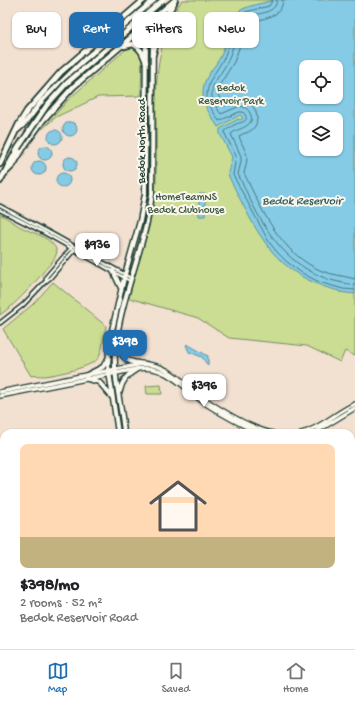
<!DOCTYPE html>
<html lang="en">
<head>
<meta charset="utf-8">
<style>
  body { margin:0; font-family:"Gochi Hand",sans-serif; background:#f6f6f6; color:#202124; height:100vh; display:flex; flex-direction:column; font-size:15px; white-space:nowrap }
  * { box-sizing:border-box; margin:0 }
  p { font-size:13px; color:#757577 }
  .icon { flex:none; width:22px; height:22px; fill:none; stroke:currentColor; stroke-width:2; stroke-linecap:round; stroke-linejoin:round }
  .map { position:relative; flex:1; overflow:hidden }
  .sheet { position:absolute; left:0px; top:429px; width:355px; height:220px; display:flex; flex-direction:column; background:#fff; border-radius:12px 12px 0 0; box-shadow:0 1px 3px #0004 }
  .sheet>* { flex:none }
  .hud { position:absolute; left:12px; top:12px; width:331px; height:36px; display:flex; gap:8px }
  .tools { position:absolute; left:299px; top:60px; display:grid; gap:8px }
  .tools a { display:grid; place-items:center; width:44px; height:44px; border-radius:8px; background:#fff; box-shadow:0 1px 3px #0004; font-size:20px }
  .price { position:absolute; translate:-50% -34px; padding:0 9px; border-radius:8px; background:#fff; color:#222; font-size:13px; line-height:26px; filter:drop-shadow(0 1px 2px #0008) }
  .price::after { content:''; position:absolute; left:50%; top:24px; width:12px; height:9px; margin-left:-6px; background:inherit; clip-path:polygon(0 0,100% 0,50% 100%) }
  .price.active { background:#1f6fb2; color:#fff }
  ul { padding:0; list-style:none }
  li { display:grid; align-content:center; gap:8px; height:212px; padding:0 20px }
  li+li { border-top:1px solid #e0e0e0 }
  li span { display:grid; place-items:center; height:124px; border-radius:8px; color:#555 }
  li>.icon { margin-inline-start:auto }
  span .icon { width:72px; height:72px; fill:#fffc; stroke-width:1 }
  li b { font-size:17px }
  .tag { padding:0 14px; border-radius:8px; background:#fff; box-shadow:0 1px 3px #0004; font-size:14px; line-height:36px }
  .tag.active { background:#1f6fb2; color:#fff }
  .dock { display:flex; justify-content:space-around; align-items:center; height:56px; border-top:1px solid #e0e0e0; background:#fff; font-size:11px; color:#757577 }
  .dock a { display:grid; justify-items:center; gap:2px }
  .dock .active { color:#1f6fb2 }
  .map>svg:first-child { display:block }
  .green { fill:#cbdd92; stroke:#758d63; fill-rule:evenodd }
  .water { fill:#85cbe6; stroke:#5c929f; fill-rule:evenodd }
  .lines { fill:none; stroke-linecap:round; stroke-linejoin:round }
  .shore { stroke:#48767b; stroke-width:1 }
  .minor-casing { stroke:#1f3d34; stroke-width:5.5 }
  .secondary-casing { stroke:#1f3d34; stroke-width:6 }
  .primary-casing { stroke:#1f3d34; stroke-width:7 }
  .trunk-casing { stroke:#1f3d34; stroke-width:8 }
  .motorway-casing { stroke:#1f3d34; stroke-width:8 }
  .minor { stroke:#fbf7ec; stroke-width:2.5 }
  .secondary { stroke:#fbf7ec; stroke-width:3.5 }
  .primary { stroke:#fbf7ec; stroke-width:4 }
  .trunk { stroke:#fbf7ec; stroke-width:4.5 }
  .motorway { stroke:#fbf7ec; stroke-width:5 }
  .trunk-bridge-casing { stroke:#1f3d34; stroke-width:8; stroke-linecap:butt }
  .trunk-bridge { stroke:#fbf7ec; stroke-width:4.5 }
  .labels { text-anchor:middle; dominant-baseline:central; stroke-width:4; stroke-linejoin:round; paint-order:stroke }
  .park-label { font-size:11px; fill:#415d47; stroke:#fbf7ec }
  .street-label { font-size:11px; fill:#1f3d34; stroke:#fbf7ec }
  .water-label { font-size:12px; font-style:italic; fill:#386060; stroke:#fbf7ec }
</style>
</head>
<body>
<div class="map">
<svg width="355" height="649" viewBox="0 0 355 649">
  <rect width="100%" height="100%" fill="#f2e0d1"/>
  <filter id="ink" filterUnits="userSpaceOnUse"><feTurbulence type="fractalNoise" baseFrequency=".025" numOctaves="2"/><feDisplacementMap in="SourceGraphic" scale="8" xChannelSelector="R" yChannelSelector="G"/><feConvolveMatrix kernelMatrix="1 2 1 2 8 2 1 2 1" color-interpolation-filters="sRGB"/></filter>
  <g filter="url(#ink)">
    <path class="green" d="M182,0H355V356L345,351L340,362L307,346L229,338L198,318L129,298C137,264 151,231 155,195C161,130 143,57 182,0ZM306,67H336V97H306ZM306,119H336V149H306Z
      M130,48L135,49L142,55L141,96L98,97L56,117L42,129L70,98L125,50Z
      M0,214C9,219 16,225 25,229C36,234 52,238 57,251C56,260 47,266 42,274C28,290 18,302 0,315Z
      M53,282L106,326C104,336 103,348 99,357C94,367 55,375 44,376C39,376 35,375 31,376L3,329L32,305Z
      M161,385L162,394H147L146,386Z
      M0,497L4,498V532L0,531Z
      M351,546H355V591L351,593Z
      M265,645H320L321,649H256Z"/>
    <path class="water" d="M274,0H355V294L339,292V291C273,275 257,232 229,177L228,173L232,157L220,134V129L238,119L240,120L243,118L240,115L218,127C212,117 203,106 203,94C202,78 214,69 221,56C226,45 230,21 237,13C243,6 265,3 274,0ZM306,67H336V97H306ZM306,119H336V149H306Z
      M63 129a7 7 0 1 1 14 0a7 7 0 1 1-14 0Z
      M48 137a7 7 0 1 1 14 0a7 7 0 1 1-14 0Z
      M38 153a7 7 0 1 1 14 0a7 7 0 1 1-14 0Z
      M63 164a7 7 0 1 1 14 0a7 7 0 1 1-14 0Z
      M32 168a7 7 0 1 1 14 0a7 7 0 1 1-14 0Z
      M56 180a7 7 0 1 1 14 0a7 7 0 1 1-14 0Z
      M199,194H205V216H199Z
      M187,344L208,356V366L202,357L189,352L186,345Z"/>
    <g class="lines">
      <path class="shore" d="M272,0L271,3L269,6L245,12L240,16L224,58L210,81L207,92V98L211,108L219,121L239,112H243C251,121 243,122 236,124C232,126 228,129 225,131V134L236,156L233,175L269,242L277,252L287,262L302,273L319,282L343,289L355,290
        M277,0C276,16 253,12 243,19C238,32 234,45 229,58C220,81 200,87 221,114L240,106C245,107 248,109 250,113C257,127 237,128 231,134L241,156V162L238,174C257,215 276,257 320,276C331,281 343,283 355,285
        M283,0C282,19 261,18 248,23L234,62L219,86L218,95L224,106C230,105 235,100 241,100C255,101 262,119 253,129C249,133 243,133 239,136C246,156 250,151 244,173C262,211 281,254 322,271C333,275 344,276 355,279"/>
      <g class="minor-casing">
        <path id="minor" d="M0,206L54,235L131,278
          M0,210L41,231L130,281
          M46,281V277L72,247
          M0,323L23,305L46,281L50,278L75,249
          M0,607L4,608
          M5,649L6,645"/>
      </g>
      <g class="secondary-casing">
        <path id="secondary" d="M0,392L137,365C167,360 184,385 206,400C224,412 251,429 273,433
          M0,396L137,369C167,364 184,389 206,404C223,415 241,425 260,433
          M302,433C322,428 336,412 355,404
          M314,433L355,408"/>
      </g>
      <g class="primary-casing">
        <path id="primary" d="M113,271L121,288
          M117,343C122,360 129,363 146,364
          M85,376L103,367L107,360
          M88,379L99,382L112,397
          M120,391C122,380 128,374 137,369
          M118,433L108,365L110,339L124,278L140,221L145,194L146,24L147,9L151,0
          M124,433C122,406 113,379 115,351C120,298 145,248 152,194L153,21C149,11 137,11 128,14
          M181,645L183,649
          M188,645L190,649"/>
      </g>
      <g class="trunk-casing">
        <path id="trunk" d="M124,46L133,44C141,48 143,54 146,62
          M153,54L161,24L174,3
          M17,130L25,123L42,101L85,59
          M0,164L19,124L27,111L42,94L61,72L144,0
          M3,175L13,165L25,145L43,120L73,87L175,0
          M0,181L18,148"/>
      </g>
      <g class="motorway-casing">
        <path id="motorway" d="M351,595L355,593
          M351,605L355,603
          M285,645L286,649
          M153,649L154,645
          M211,649L216,645
          M233,649L242,645
          M256,649L265,645"/>
      </g>
      <use href="#minor" class="minor"/>
      <use href="#secondary" class="secondary"/>
      <use href="#primary" class="primary"/>
      <use href="#trunk" class="trunk"/>
      <use href="#motorway" class="motorway"/>
      <g class="trunk-bridge-casing">
        <path id="trunk-bridge" d="M85,59L154,0
          M18,148L47,105L67,83L163,0"/>
      </g>
      <use href="#trunk-bridge" class="trunk-bridge"/>
    </g>
  </g>
  <g class="labels">
    <g class="park-label">
      <text x="231" y="89">Bedok<tspan x="231" dy="13">Reservoir Park</tspan></text>
      <text x="186" y="198">HomeTeamNS<tspan x="186" dy="13">Bedok Clubhouse</tspan></text>
    </g>
    <g class="street-label">
      <text transform="translate(143 141) rotate(-90)">Bedok North Road</text>
    </g>
    <g class="water-label">
      <text x="302" y="202">Bedok Reservoir</text>
    </g>
  </g>
</svg>
<div class="tools">
<a><svg class="icon" aria-label="locate" viewBox="0 0 24 24"><circle cx="12" cy="12" r="6"/><path d="M12 2v4M12 18v4M2 12h4M18 12h4"/></svg></a>
<a><svg class="icon" aria-label="layers" viewBox="0 0 24 24"><path d="M12 4l9 5-9 5-9-5zM3 14l9 5 9-5"/></svg></a>
</div>
<b class="price" style="left:97px;top:267px">$936</b>
<b class="price active" style="left:125px;top:364px">$398</b>
<b class="price" style="left:204px;top:408px">$396</b>
<div class="hud">
<a class="tag">Buy</a>
<a class="tag active">Rent</a>
<a class="tag">Filters</a>
<a class="tag">New</a>
</div>
<section class="sheet">
<ul>
<li><span style="background:linear-gradient(#ffd9b3 75%,#c2b280 0)"><svg class="icon" aria-label="home" viewBox="0 0 24 24"><path d="M3 11l9-7 9 7M6 9v11h12V9"/></svg></span><div><b>$398/mo</b><p>2 rooms · 52 m²</p><p>Bedok Reservoir Road</p></div></li>
</ul>
</section>
</div>
<nav class="dock">
<a class="active"><svg class="icon" aria-label="map" viewBox="0 0 24 24"><path d="M3 6l6-2 6 2 6-2v14l-6 2-6-2-6 2zM9 4v14M15 6v14"/></svg>Map</a>
<a><svg class="icon" aria-label="saved" viewBox="0 0 24 24"><path d="M7 4h10v16l-5-4-5 4z"/></svg>Saved</a>
<a><svg class="icon" aria-label="home" viewBox="0 0 24 24"><path d="M3 11l9-7 9 7M6 9v11h12V9"/></svg>Home</a>
</nav>
</body>
</html>
